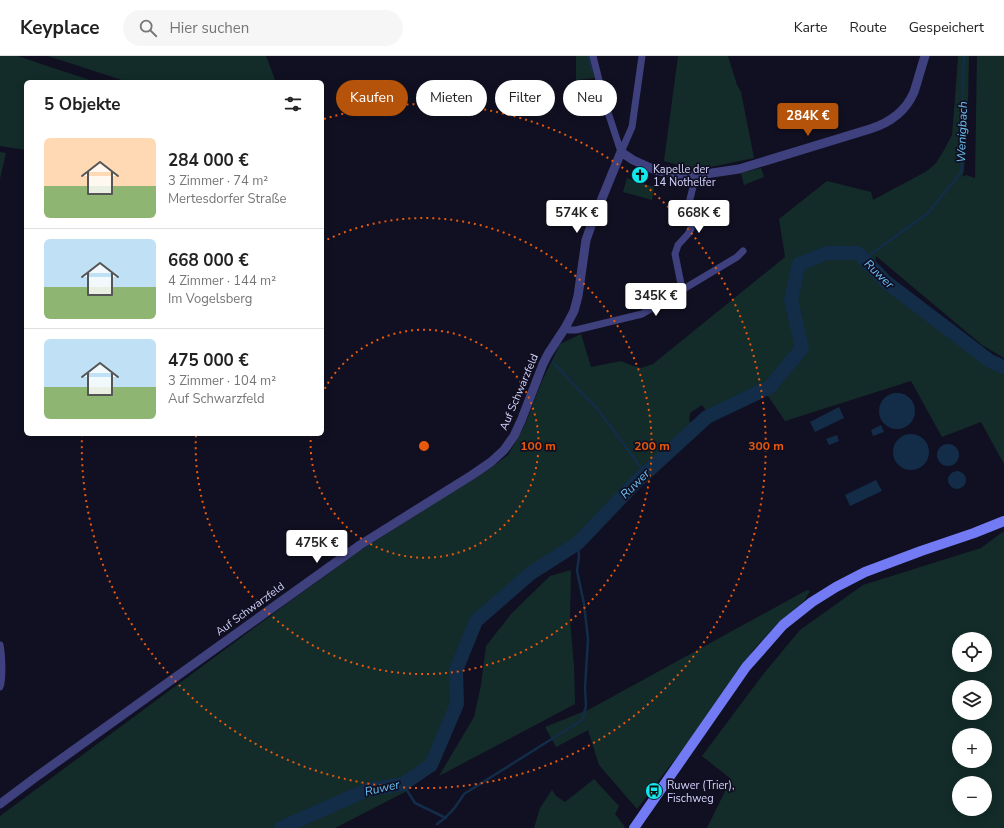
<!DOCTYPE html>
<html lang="de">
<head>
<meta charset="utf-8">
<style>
  body { margin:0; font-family:"Nunito Sans",sans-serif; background:#f6f6f6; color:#222; height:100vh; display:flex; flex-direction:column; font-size:15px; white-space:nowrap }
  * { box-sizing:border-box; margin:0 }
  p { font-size:13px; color:#767676 }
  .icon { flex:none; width:22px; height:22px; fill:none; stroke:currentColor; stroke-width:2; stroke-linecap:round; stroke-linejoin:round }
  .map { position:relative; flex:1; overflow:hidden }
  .sheet { position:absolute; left:24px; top:24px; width:300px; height:356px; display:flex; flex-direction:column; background:#fff; border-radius:6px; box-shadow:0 2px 10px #0003 }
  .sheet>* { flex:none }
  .hud { position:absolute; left:336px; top:24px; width:380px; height:36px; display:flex; gap:8px }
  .controls { position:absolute; left:952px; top:576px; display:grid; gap:8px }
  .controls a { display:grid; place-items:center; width:40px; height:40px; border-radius:50%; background:#fff; box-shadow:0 2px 10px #0003; font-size:20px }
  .price { position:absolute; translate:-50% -34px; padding:0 9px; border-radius:4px; background:#fff; color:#222; font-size:13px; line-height:26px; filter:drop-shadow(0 1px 2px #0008) }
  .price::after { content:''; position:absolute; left:50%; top:24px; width:12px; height:9px; margin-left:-6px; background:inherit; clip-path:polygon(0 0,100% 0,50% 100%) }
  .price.on { background:#b45309; color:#fff }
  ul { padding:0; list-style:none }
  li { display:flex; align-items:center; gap:12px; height:100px; padding:0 20px }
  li+li { border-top:1px solid #e0e0e0 }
  li span { display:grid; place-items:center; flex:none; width:112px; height:80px; border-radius:6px; color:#555 }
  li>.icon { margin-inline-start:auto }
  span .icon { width:48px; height:48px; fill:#fffc; stroke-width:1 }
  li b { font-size:17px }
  h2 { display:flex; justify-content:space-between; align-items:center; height:48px; padding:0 20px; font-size:17px }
  .pill { padding:0 14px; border-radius:18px; background:#fff; box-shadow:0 2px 10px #0003; font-size:14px; line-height:36px }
  .pill.on { background:#b45309; color:#fff }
  header { display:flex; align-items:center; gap:24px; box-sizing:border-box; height:56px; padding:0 20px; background:#fff; border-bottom:1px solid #e0e0e0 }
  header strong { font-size:19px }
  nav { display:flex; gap:22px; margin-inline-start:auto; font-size:14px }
  .search { width:280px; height:36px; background:#f6f6f6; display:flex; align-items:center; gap:10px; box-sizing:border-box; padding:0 14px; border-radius:22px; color:#767676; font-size:15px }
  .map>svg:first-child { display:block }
  .green { fill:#132c29; fill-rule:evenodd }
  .water { fill:#132c48 }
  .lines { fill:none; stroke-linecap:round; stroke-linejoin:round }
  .stream { stroke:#132c48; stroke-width:2.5 }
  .river { stroke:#132c48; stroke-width:14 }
  .minor { stroke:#3e417e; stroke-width:7 }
  .tertiary { stroke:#3e417e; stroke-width:9 }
  .secondary { stroke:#727af4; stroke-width:10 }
  .ring { fill:none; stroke:#e8590c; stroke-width:2; stroke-dasharray:2 4 }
  .labels { text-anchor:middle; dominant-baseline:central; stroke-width:3.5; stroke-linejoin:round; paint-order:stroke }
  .poi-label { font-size:11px; fill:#d5d4fc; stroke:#111022; text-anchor:start }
  .street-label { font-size:11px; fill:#d5d4fc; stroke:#111022 }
  .water-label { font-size:12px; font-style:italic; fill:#6ac0f4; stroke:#111022 }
  .centre { fill:#e8590c; stroke:#111022; stroke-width:2 }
  .ring-label { font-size:12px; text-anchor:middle; font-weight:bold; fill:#e8590c; stroke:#111022; stroke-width:3.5; stroke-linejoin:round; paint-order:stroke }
</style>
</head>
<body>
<header>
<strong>Keyplace</strong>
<div class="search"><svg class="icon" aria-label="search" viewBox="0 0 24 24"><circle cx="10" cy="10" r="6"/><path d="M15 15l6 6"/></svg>Hier suchen</div>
<nav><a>Karte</a><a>Route</a><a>Gespeichert</a></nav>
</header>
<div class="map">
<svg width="1004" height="772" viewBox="0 0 1004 772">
  <rect width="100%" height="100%" fill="#111022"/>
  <path class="green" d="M0,0H18L50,11L96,26H26V94L0,90Z
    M48,0H266L274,21L275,26H128Z
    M576,0H590L596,22L576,24Z
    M678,0H728L737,29L741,36L754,102L696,114L664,105Z
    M958,0H969L968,50L964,115L962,121L966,119L975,122L977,0H1004V302L982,289L876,200L874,214L886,226L990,305L1004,311V408L981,366L942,381L911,325L785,365L764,334L710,360L702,349L690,357L689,365L696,371L645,417L578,487L531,517L476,565L456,614L457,648L431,709L403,728L407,735L335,772H0V760L289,546L358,496L492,411L508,399L524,371L541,327L560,288L581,278L591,311L621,305L630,309L641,312L653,308L785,201L779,163L827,125L871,136L873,144L927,115L936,107L943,96L952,79L955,43Z
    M0,96L6,97L0,123Z
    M761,112L764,121L744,129L741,117Z
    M627,122L654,131L652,144L623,136Z
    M1004,475V772H707L731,723L702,700L765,616L800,574L863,529L981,492ZM959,583H985V609H959ZM959,631H985V657H959ZM959,679H985V705H959ZM959,727H985V753H959Z
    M571,514L570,563L574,611L575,648L439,720L474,661L481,629L486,590L512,557L550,520Z
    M807,534L810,535L804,545L777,568L754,593L711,656L637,753L599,709L588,674L556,691L545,671L590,653Z
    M594,723L619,750L615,758L625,771L624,772H534L540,752L552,734L556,740L565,746Z"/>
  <path class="water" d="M879 355a18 18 0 1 1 36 0a18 18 0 1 1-36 0Z
    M839,351L844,362L815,376L810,366Z
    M881,369L884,376L873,380L871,374Z
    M893 396a18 18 0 1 1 36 0a18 18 0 1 1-36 0Z
    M837,379L839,385L829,389L826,383Z
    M937 399a11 11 0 1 1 22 0a11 11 0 1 1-22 0Z
    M948 424a9 9 0 1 1 18 0a9 9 0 1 1-18 0Z
    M876,424L882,435L850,450L845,439Z"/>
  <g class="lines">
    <path class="stream" d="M588,0L592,14
      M864,203L928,157L940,142L961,117L964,81L962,48L964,0
      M553,306L577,332L597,352L645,417
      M403,728L415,747L446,762
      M437,768C450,759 455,752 464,738L582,664L586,650L585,632L588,583L584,548L577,515L579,500L578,487"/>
    <path class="river" d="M281,772L367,734L403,728L431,709L457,648L456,614L476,565L531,517L578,487L637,425L707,361L770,331L802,292L791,244L799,208L827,197H858L886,226L990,305L1004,311"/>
    <path class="minor" d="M593,0L604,44L621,96
      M621,96L632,71L642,0
      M682,233L675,198L678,189L688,178L691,173V167L689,147L693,131L692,120
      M565,272L569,274H576L642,258L737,201L743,195
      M0,589C2,599 3,622 0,631"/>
    <path class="tertiary" d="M0,748L36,721L360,489L472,419L491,406L504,394L514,380L521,365L543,308L548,298L565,272L574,255L578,240L586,184L592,167L621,96L633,104L655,114L680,119L692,120L739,113L870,73C889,67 906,55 914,36C918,24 921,12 925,0"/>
    <path class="secondary" d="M634,772L746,611L783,569L812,546L836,531L865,516L921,495L974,477L1004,465"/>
  </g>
  <g class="ring">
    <path d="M322 338A114 114 0 1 1 311 378"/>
    <path d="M322 186A228 228 0 1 1 196 378"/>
    <path d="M324 63A342 342 0 1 1 82 378"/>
  </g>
  <defs>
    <g id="church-disc" transform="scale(0.9)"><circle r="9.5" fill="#12e7ea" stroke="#111022"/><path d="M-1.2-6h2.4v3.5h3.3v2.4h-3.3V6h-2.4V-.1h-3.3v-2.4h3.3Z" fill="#111"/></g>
    <g id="bus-disc" transform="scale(0.9)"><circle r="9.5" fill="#12e7ea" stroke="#111022"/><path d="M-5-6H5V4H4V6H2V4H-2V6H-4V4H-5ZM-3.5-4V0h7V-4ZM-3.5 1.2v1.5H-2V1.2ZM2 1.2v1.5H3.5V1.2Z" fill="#111"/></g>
  </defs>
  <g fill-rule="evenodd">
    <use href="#church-disc" x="640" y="119"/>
    <use href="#bus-disc" x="654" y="735"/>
  </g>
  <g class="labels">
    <g class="poi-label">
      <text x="653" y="113">Kapelle der<tspan x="653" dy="13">14 Nothelfer</tspan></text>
      <text x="667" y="729">Ruwer (Trier),<tspan x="667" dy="13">Fischweg</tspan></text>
    </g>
    <g class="street-label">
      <text transform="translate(519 336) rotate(-67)">Auf Schwarzfeld</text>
      <text transform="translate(250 553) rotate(-36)">Auf Schwarzfeld</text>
    </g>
    <g class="water-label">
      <text transform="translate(962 76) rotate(-88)">Wenigbach</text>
      <text transform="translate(879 218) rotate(44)">Ruwer</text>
      <text transform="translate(635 428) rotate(-45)">Ruwer</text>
      <text transform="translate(382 732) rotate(-13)">Ruwer</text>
    </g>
  </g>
  <circle cx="424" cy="390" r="6" class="centre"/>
  <g class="ring-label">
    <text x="538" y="394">100 m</text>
    <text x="652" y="394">200 m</text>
    <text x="766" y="394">300 m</text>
  </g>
</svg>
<div class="controls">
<a><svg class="icon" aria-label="locate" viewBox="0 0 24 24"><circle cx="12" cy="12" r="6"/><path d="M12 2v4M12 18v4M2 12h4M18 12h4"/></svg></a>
<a><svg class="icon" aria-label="layers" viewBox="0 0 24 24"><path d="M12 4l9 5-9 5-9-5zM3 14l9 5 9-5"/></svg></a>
<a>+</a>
<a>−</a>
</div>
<b class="price on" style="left:808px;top:81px">284K €</b>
<b class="price" style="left:577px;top:178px">574K €</b>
<b class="price" style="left:699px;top:178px">668K €</b>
<b class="price" style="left:656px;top:261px">345K €</b>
<b class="price" style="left:317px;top:508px">475K €</b>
<div class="hud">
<a class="pill on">Kaufen</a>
<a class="pill">Mieten</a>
<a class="pill">Filter</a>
<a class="pill">Neu</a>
</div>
<section class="sheet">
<h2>5 Objekte<svg class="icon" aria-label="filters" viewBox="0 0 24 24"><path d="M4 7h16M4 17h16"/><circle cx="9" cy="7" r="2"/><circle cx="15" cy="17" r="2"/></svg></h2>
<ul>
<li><span style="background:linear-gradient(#ffd9b3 60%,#8fb573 0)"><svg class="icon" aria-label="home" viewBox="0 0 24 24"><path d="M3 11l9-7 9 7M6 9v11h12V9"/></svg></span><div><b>284 000 €</b><p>3 Zimmer · 74 m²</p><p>Mertesdorfer Straße</p></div></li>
<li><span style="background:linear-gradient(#bfe0f5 60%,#8fb573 0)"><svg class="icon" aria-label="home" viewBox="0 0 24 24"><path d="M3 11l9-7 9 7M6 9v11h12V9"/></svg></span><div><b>668 000 €</b><p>4 Zimmer · 144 m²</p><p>Im Vogelsberg</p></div></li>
<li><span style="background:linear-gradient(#bfe0f5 60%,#8fb573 0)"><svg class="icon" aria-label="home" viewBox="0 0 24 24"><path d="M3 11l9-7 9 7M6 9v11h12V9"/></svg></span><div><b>475 000 €</b><p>3 Zimmer · 104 m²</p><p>Auf Schwarzfeld</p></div></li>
</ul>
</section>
</div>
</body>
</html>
